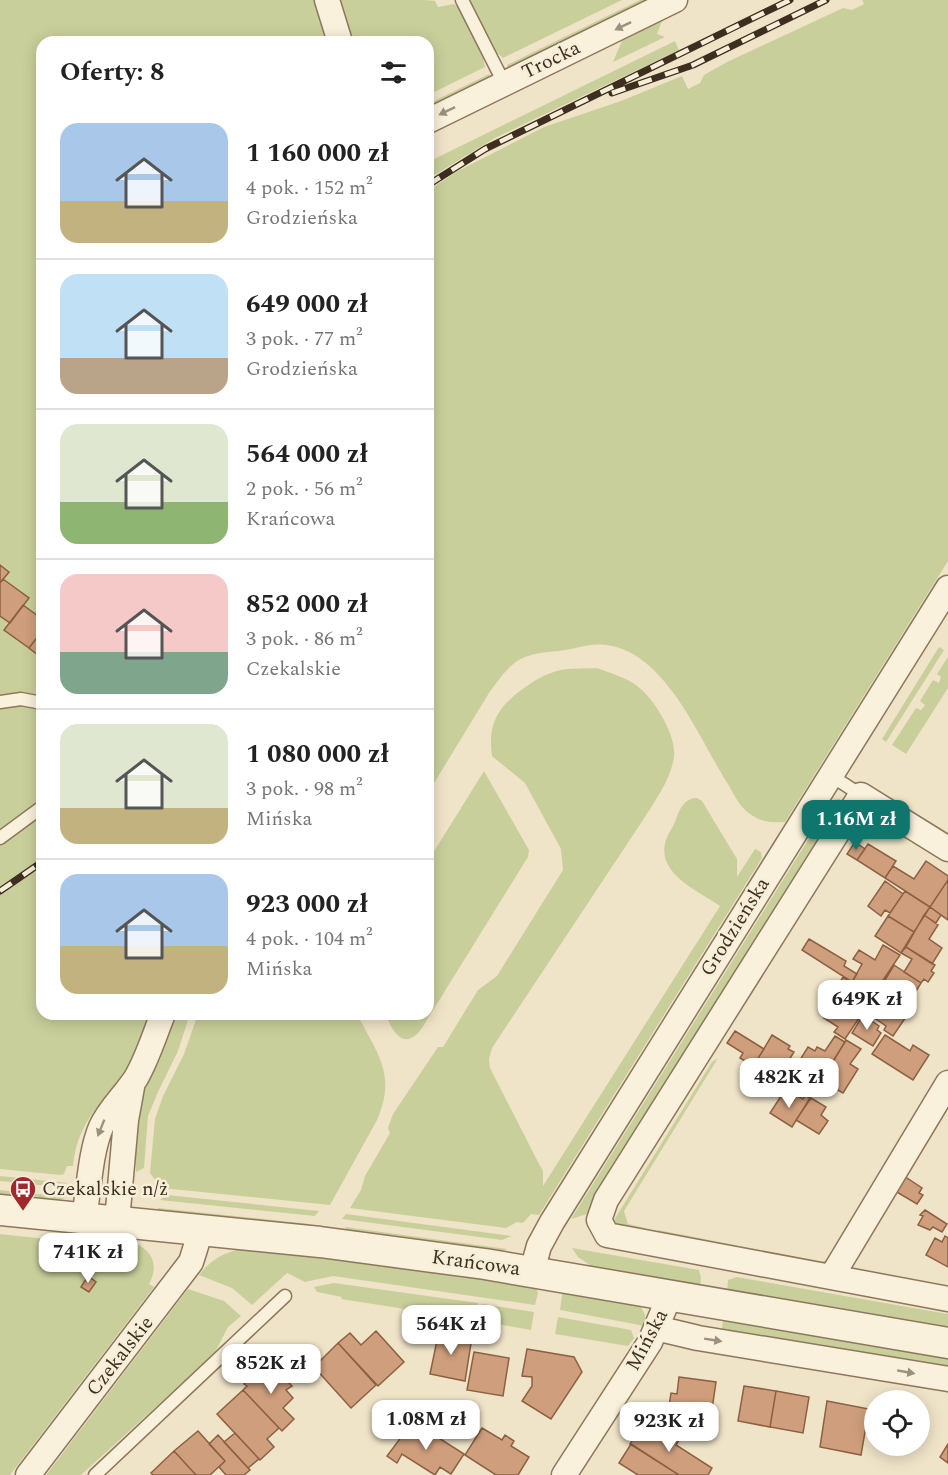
<!DOCTYPE html>
<html lang="pl">
<head>
<meta charset="utf-8">
<style>
  body { margin:0; font-family:Spectral,serif; background:#f2f2f2; color:#222; height:100vh; display:flex; flex-direction:column; font-size:22px; white-space:nowrap }
  * { box-sizing:border-box; margin:0 }
  p { font-size:20px; color:#767676 }
  .icon { flex:none; width:33px; height:33px; fill:none; stroke:currentColor; stroke-width:2; stroke-linecap:round; stroke-linejoin:round }
  .map { position:relative; flex:1; overflow:hidden }
  .panel { position:absolute; left:36px; top:36px; width:398px; height:984px; display:flex; flex-direction:column; background:#fff; border-radius:18px; box-shadow:0 3px 15px #0003 }
  .panel>* { flex:none }
  .buttons { position:absolute; left:864px; top:1390px; display:grid; gap:12px }
  .buttons a { display:grid; place-items:center; width:66px; height:66px; border-radius:50%; background:#fff; box-shadow:0 3px 15px #0003; font-size:30px }
  .price { position:absolute; translate:-50% -51px; padding:0 14px; border-radius:12px; background:#fff; color:#222; font-size:20px; line-height:39px; filter:drop-shadow(0 2px 3px #0008) }
  .price::after { content:''; position:absolute; left:50%; top:36px; width:18px; height:14px; margin-left:-9px; background:inherit; clip-path:polygon(0 0,100% 0,50% 100%) }
  .price.selected { background:#0f766e; color:#fff }
  ul { padding:0; list-style:none }
  li { display:flex; align-items:center; gap:18px; height:150px; padding:0 24px }
  li+li { border-top:2px solid #e0e0e0 }
  li span { display:grid; place-items:center; flex:none; width:168px; height:120px; border-radius:18px; color:#555 }
  li>.icon { margin-inline-start:auto }
  span .icon { width:72px; height:72px; fill:#fffc; stroke-width:1 }
  li b { font-size:26px }
  h2 { display:flex; justify-content:space-between; align-items:center; height:72px; padding:0 24px; font-size:26px }
  .map>svg:first-child { display:block }
  .green { fill:#c9cf9b }
  .building { fill:#cf9f7d; stroke:#8d5f41; stroke-width:1.5 }
  .lines { fill:none; stroke-linecap:round; stroke-linejoin:round }
  .service-casing { stroke:#8d765c; stroke-width:15 }
  .minor-casing { stroke:#8d765c; stroke-width:27 }
  .tertiary-casing { stroke:#8d765c; stroke-width:33 }
  .service { stroke:#faf1dc; stroke-width:12 }
  .minor { stroke:#faf1dc; stroke-width:24 }
  .tertiary { stroke:#faf1dc; stroke-width:30 }
  .rail-casing { stroke:#3d2e20; stroke-width:7 }
  .rail { stroke:#f7eed8; stroke-width:4.5; stroke-dasharray:14; stroke-linecap:butt }
  .oneway { fill:#9c907e }
  .labels { text-anchor:middle; dominant-baseline:central; stroke-width:5; stroke-linejoin:round; paint-order:stroke }
  .street-label { font-size:20px; fill:#3d2e20; stroke:#f7eed8 }
  .poi-label { font-size:20px; fill:#3d2e20; stroke:#f7eed8; text-anchor:start }
</style>
</head>
<body>
<div class="map">
<svg width="948" height="1475" viewBox="0 0 948 1475">
  <rect width="100%" height="100%" fill="#f0e4c8"/>
  <path class="green" d="M0,0H316L329,42H42V1014H150C144,1030 139,1047 131,1062C107,1102 78,1116 73,1166H67L64,1174L60,1175L0,1169Z
    M338,0H426L435,1L438,7L454,4C466,11 484,53 485,67L428,95V42H350Z
    M470,0H622L503,58L495,51Z
    M640,0H653L509,70L507,65Z
    M862,0H948V561L785,822C772,823 761,822 750,814C739,807 733,792 726,781C698,736 665,652 606,645C592,643 578,648 565,650C553,652 539,652 528,656C511,661 499,679 489,693L428,793V191L456,172L544,127L621,101L682,76L688,89L700,83L704,75L727,62L843,8L852,10L864,4Z
    M664,16L657,34L665,37L613,62L624,36Z
    M675,41L679,50L495,138L428,179V162Z
    M489,74L491,79L428,110V104Z
    M939,647L944,650L886,742L882,739Z
    M948,657V688L906,754L892,745L916,708L921,710L925,705L920,701L933,680L939,683L941,677L937,674Z
    M597,668C610,673 625,677 636,685C653,697 677,735 674,757C671,779 655,801 643,820L492,1048L489,1059L490,1068L538,1162L543,1171V1186L720,906C699,891 655,874 666,840C668,833 674,826 676,819C680,808 685,798 697,798L702,801L737,859V877L755,849L761,852L762,858L539,1215L531,1214L523,1223L517,1222L506,1228L350,1208L361,1190L365,1176L390,1133L388,1128L393,1114L438,1047H443L478,990L497,976L563,870L561,849L525,783L492,756C487,723 499,705 527,686C534,681 542,676 551,673C565,667 582,669 597,668Z
    M484,771L529,850L528,857L422,1028C405,1052 392,1033 386,1014H428V861Z
    M840,799V809L587,1214L571,1219L833,800Z
    M176,1014H190L178,1051L158,1092L148,1116L144,1168L136,1172L135,1120L142,1093L160,1059Z
    M198,1014H357C377,1053 397,1075 377,1120L330,1205L161,1188L150,1173L155,1119L163,1096L184,1054Z
    M718,1058L624,1211L628,1224L645,1228L644,1234L617,1226L614,1220L712,1062Z
    M0,1176L68,1183L57,1187L0,1181Z
    M0,1190L67,1197L54,1202L0,1197Z
    M167,1195L319,1211L315,1216L160,1200Z
    M158,1208L310,1224L305,1229L157,1214Z
    M346,1214L512,1236L502,1240L342,1219Z
    M345,1227L507,1249L500,1252L346,1233Z
    M658,1230L821,1262L829,1259V1261L819,1265L657,1236Z
    M0,1234L55,1240V1235L134,1243C153,1250 159,1266 149,1284L154,1287L10,1475H0Z
    M248,1248L535,1284L538,1293L535,1305L333,1276L305,1282L287,1273L252,1305L232,1288L199,1275C212,1258 226,1251 248,1248Z
    M572,1248L699,1270L701,1278L700,1287L594,1268L578,1257Z
    M737,1277L948,1314V1331L727,1292L728,1280Z
    M334,1283L478,1303L475,1320L341,1299L342,1297L317,1292L314,1287Z
    M563,1288L640,1305L645,1315V1326L560,1310Z
    M188,1289L224,1301L241,1316L228,1327L214,1354L81,1475H46Z
    M482,1304L534,1312L531,1330L479,1321Z
    M724,1316L948,1356V1371L721,1332Z
    M558,1317L631,1330L634,1338L628,1346L555,1334Z"/>
  <path class="building" d="M0,565L9,572L0,583Z
    M3,579L29,598L10,623L0,616V583Z
    M23,605L42,619V631L29,648L4,630Z
    M42,631V658L29,648Z
    M855,842L865,849L857,860L847,854Z
    M868,844L896,861L885,878L857,860Z
    M926,861L948,876V880L930,907L885,878L893,866L914,879Z
    M948,880V920L930,907Z
    M885,881L903,894L890,913L885,910L881,916L868,906Z
    M905,891L930,907L914,932L888,916Z
    M930,907L941,915L936,923L924,915Z
    M924,915L938,925L929,939L942,948L932,964L906,947Z
    M888,916L914,932L901,953L875,936Z
    M809,939L846,961L844,966L857,974L852,982L802,950Z
    M883,945L900,955L873,995L852,982L862,964L853,959L859,950L875,960Z
    M906,947L935,965L931,971L934,973L928,982L924,979L921,983L904,972L912,959L901,953Z
    M894,965L921,983L902,1014L875,997Z
    M843,977L854,984L849,991L838,985Z
    M854,984L874,996L845,1039L834,1032L838,1027L824,1018L840,997L849,1003L852,1000L846,996Z
    M884,1002L906,1017L893,1036L884,1030L886,1026L873,1017Z
    M863,1015L879,1026L877,1030L881,1033L873,1046L852,1033Z
    M735,1031L764,1049L753,1066L740,1058L743,1053L727,1043Z
    M772,1035L790,1046L788,1049L794,1052L787,1063L793,1067L785,1080L756,1062Z
    M885,1035L910,1051L913,1045L929,1055L913,1080L872,1054Z
    M835,1036L845,1042L820,1083L810,1077L813,1072L798,1063L808,1047L815,1051L817,1047L825,1051Z
    M846,1040L861,1049L850,1064L858,1069L843,1093L829,1085L825,1088L819,1084Z
    M783,1093L794,1100L796,1095L803,1099L805,1095L810,1098L792,1127L770,1113Z
    M811,1098L826,1107L821,1115L828,1121L819,1134L796,1120Z
    M904,1176L922,1188L919,1193L923,1195L917,1204L895,1191Z
    M925,1210L947,1224L942,1232L933,1227L930,1230L918,1225L923,1216L920,1215Z
    M945,1236L948,1238V1267L926,1255L935,1238L942,1242Z
    M88,1276L96,1282L89,1292L81,1287Z
    M376,1331L404,1362L378,1386L338,1343L350,1333L361,1345Z
    M439,1331L472,1337L465,1381L430,1374Z
    M338,1343L376,1385L351,1408L314,1367Z
    M527,1349L574,1357L582,1372L551,1419L522,1401L532,1386V1377L522,1376Z
    M474,1352L509,1358L503,1396L467,1390Z
    M271,1363L292,1386L286,1390L293,1398L283,1408L294,1419L282,1431L243,1390L247,1386L244,1384L253,1375L255,1378Z
    M679,1377L716,1382L711,1416L689,1412L687,1430L666,1426L671,1393L677,1394Z
    M744,1386L776,1391L770,1427L738,1421Z
    M243,1390L279,1428L267,1439L274,1447L260,1460L217,1414Z
    M776,1391L809,1397L803,1433L770,1427Z
    M827,1401L869,1409L861,1455L820,1447Z
    M411,1424L418,1428L420,1426L464,1454L451,1474L440,1467L435,1475L402,1454L397,1463L387,1456Z
    M643,1424L665,1438L668,1433L679,1440L676,1445L712,1468L708,1475H679L630,1444Z
    M482,1428L502,1440L505,1435L514,1441L511,1446L529,1457L518,1475H496L465,1455Z
    M198,1431L225,1461L210,1475H196L174,1451Z
    M235,1433L259,1459L248,1468L224,1442Z
    M218,1435L250,1470L244,1475H226L219,1467L225,1461L209,1444Z
    M631,1444L679,1475H638L619,1463Z
    M948,1444V1463L940,1457Z
    M174,1451L196,1475H153L151,1473Z"/>
  <g class="lines">
    <g class="service-casing">
      <path id="service" d="M462,0L504,83
        M0,702L21,699L42,703
        M830,775L861,795
        M0,838L42,807
        M95,1475L285,1296"/>
    </g>
    <g class="minor-casing">
      <path id="minor" d="M327,0L340,42
        M428,121L675,0
        M948,849L861,795L606,1200L599,1220L607,1235L948,1299
        M84,1218C89,1190 90,1153 101,1127C109,1109 125,1095 136,1078C148,1057 154,1036 163,1014
        M117,1221L126,1120L132,1087
        M532,1271L539,1246L552,1222L948,588
        M832,1276L948,1083
        M656,1328L698,1338L948,1379
        M28,1475L191,1262L201,1230
        M564,1475L650,1342L670,1295"/>
    </g>
    <g class="tertiary-casing">
      <path id="tertiary" d="M0,1210L320,1242L485,1264L948,1343"/>
    </g>
    <use href="#service" class="service"/>
    <use href="#minor" class="minor"/>
    <use href="#tertiary" class="tertiary"/>
    <g class="rail-casing">
      <path id="rail" d="M612,93L693,65L826,0
        M428,185L485,149L790,0
        M0,891L42,862"/>
    </g>
    <use href="#rail" class="rail"/>
  </g>
  <defs><path id="oneway-solid" d="M-6-.8H1V-3.2L6.5 0L1 3.2V.8H-6Z" transform="scale(1.5)"/></defs>
  <g class="oneway">
    <use href="#oneway-solid" transform="translate(623 26) rotate(154)"/>
    <use href="#oneway-solid" transform="translate(447 111) rotate(154)"/>
    <use href="#oneway-solid" transform="translate(101 1128) rotate(112)"/>
    <use href="#oneway-solid" transform="translate(713 1340) rotate(9)"/>
    <use href="#oneway-solid" transform="translate(906 1372) rotate(10)"/>
  </g>
  <defs>
    <g id="bus-pin" transform="scale(1.35)"><path d="M0 17L-7.5 6A9.5 9.5 0 1 1 7.5 6Z" fill="#9e2a2b" stroke="#f7eed8"/><path d="M-5-6H5V4H4V6H2V4H-2V6H-4V4H-5ZM-3.5-4V0h7V-4ZM-3.5 1.2v1.5H-2V1.2ZM2 1.2v1.5H3.5V1.2Z" fill="#fff"/></g>
  </defs>
  <g fill-rule="evenodd">
    <use href="#bus-pin" x="23" y="1189"/>
  </g>
  <g class="labels">
    <g class="street-label">
      <text transform="translate(551 60) rotate(-26)">Trocka</text>
      <text transform="translate(735 927) rotate(-58)">Grodzieńska</text>
      <text transform="translate(476 1263) rotate(8)">Krańcowa</text>
      <text transform="translate(647 1340) rotate(-62)">Mińska</text>
      <text transform="translate(120 1356) rotate(-52)">Czekalskie</text>
    </g>
    <g class="poi-label">
      <text x="42" y="1189">Czekalskie n/ż</text>
    </g>
  </g>
</svg>
<div class="buttons">
<a><svg class="icon" aria-label="locate" viewBox="0 0 24 24"><circle cx="12" cy="12" r="6"/><path d="M12 2v4M12 18v4M2 12h4M18 12h4"/></svg></a>
</div>
<b class="price selected" style="left:856px;top:851px">1.16M zł</b>
<b class="price" style="left:867px;top:1031px">649K zł</b>
<b class="price" style="left:789px;top:1109px">482K zł</b>
<b class="price" style="left:88px;top:1284px">741K zł</b>
<b class="price" style="left:451px;top:1356px">564K zł</b>
<b class="price" style="left:271px;top:1395px">852K zł</b>
<b class="price" style="left:426px;top:1451px">1.08M zł</b>
<b class="price" style="left:669px;top:1453px">923K zł</b>
<section class="panel">
<h2>Oferty: 8<svg class="icon" aria-label="filters" viewBox="0 0 24 24"><path d="M4 7h16M4 17h16"/><circle cx="9" cy="7" r="2"/><circle cx="15" cy="17" r="2"/></svg></h2>
<ul>
<li><span style="background:linear-gradient(#a9c7e8 65%,#c2b280 0)"><svg class="icon" aria-label="home" viewBox="0 0 24 24"><path d="M3 11l9-7 9 7M6 9v11h12V9"/></svg></span><div><b>1 160 000 zł</b><p>4 pok. · 152 m²</p><p>Grodzieńska</p></div></li>
<li><span style="background:linear-gradient(#bfe0f5 70%,#b9a48a 0)"><svg class="icon" aria-label="home" viewBox="0 0 24 24"><path d="M3 11l9-7 9 7M6 9v11h12V9"/></svg></span><div><b>649 000 zł</b><p>3 pok. · 77 m²</p><p>Grodzieńska</p></div></li>
<li><span style="background:linear-gradient(#dfe7d0 65%,#8fb573 0)"><svg class="icon" aria-label="home" viewBox="0 0 24 24"><path d="M3 11l9-7 9 7M6 9v11h12V9"/></svg></span><div><b>564 000 zł</b><p>2 pok. · 56 m²</p><p>Krańcowa</p></div></li>
<li><span style="background:linear-gradient(#f6c9c9 65%,#7fa58c 0)"><svg class="icon" aria-label="home" viewBox="0 0 24 24"><path d="M3 11l9-7 9 7M6 9v11h12V9"/></svg></span><div><b>852 000 zł</b><p>3 pok. · 86 m²</p><p>Czekalskie</p></div></li>
<li><span style="background:linear-gradient(#dfe7d0 70%,#c2b280 0)"><svg class="icon" aria-label="home" viewBox="0 0 24 24"><path d="M3 11l9-7 9 7M6 9v11h12V9"/></svg></span><div><b>1 080 000 zł</b><p>3 pok. · 98 m²</p><p>Mińska</p></div></li>
<li><span style="background:linear-gradient(#a9c7e8 60%,#c2b280 0)"><svg class="icon" aria-label="home" viewBox="0 0 24 24"><path d="M3 11l9-7 9 7M6 9v11h12V9"/></svg></span><div><b>923 000 zł</b><p>4 pok. · 104 m²</p><p>Mińska</p></div></li>
</ul>
</section>
</div>
</body>
</html>
